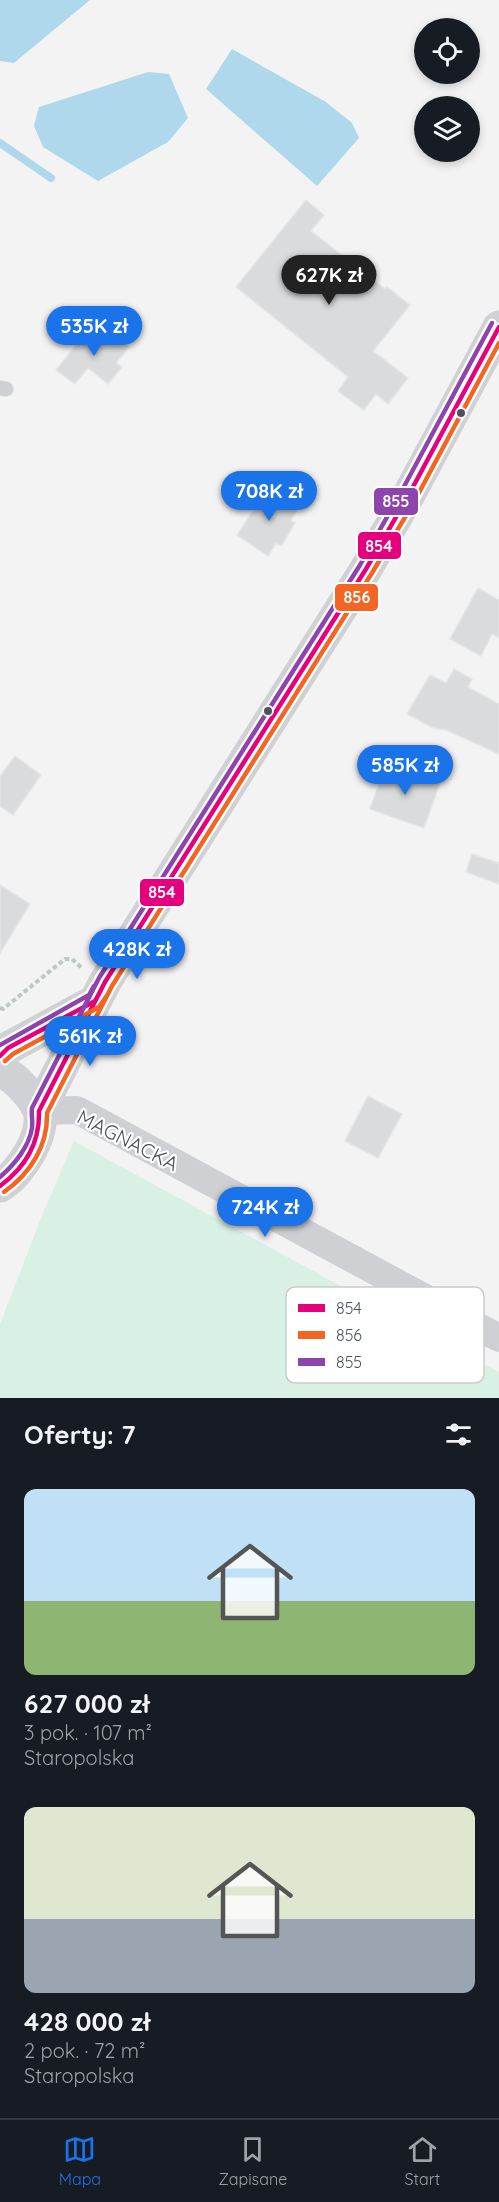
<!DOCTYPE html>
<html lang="pl">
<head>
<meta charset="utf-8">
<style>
  body { margin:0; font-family:Quicksand,sans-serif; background:#20242c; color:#f1f3f6; height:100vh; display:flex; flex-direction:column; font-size:22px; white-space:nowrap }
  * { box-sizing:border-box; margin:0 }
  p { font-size:20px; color:#9ea1a6 }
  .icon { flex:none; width:33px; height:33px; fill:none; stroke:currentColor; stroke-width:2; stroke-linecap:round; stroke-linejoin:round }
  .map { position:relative; height:1398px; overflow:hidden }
  .sheet { display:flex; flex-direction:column; background:#171b24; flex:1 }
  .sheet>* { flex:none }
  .controls { position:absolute; left:414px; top:18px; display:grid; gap:12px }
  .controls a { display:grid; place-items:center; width:66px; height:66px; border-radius:50%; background:#171b24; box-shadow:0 3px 9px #0003; font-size:30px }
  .price { position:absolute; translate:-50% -51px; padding:0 14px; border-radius:21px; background:#1a73e8; color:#fff; font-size:20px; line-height:39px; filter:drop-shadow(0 2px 3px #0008) }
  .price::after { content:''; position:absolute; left:50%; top:36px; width:18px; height:14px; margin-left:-9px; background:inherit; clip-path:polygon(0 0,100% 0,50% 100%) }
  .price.active { background:#222; color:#fff }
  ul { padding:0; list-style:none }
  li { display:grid; align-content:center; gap:12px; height:318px; padding:0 24px }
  li span { display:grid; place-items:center; height:186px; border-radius:12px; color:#555 }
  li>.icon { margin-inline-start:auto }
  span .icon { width:108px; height:108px; fill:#fffc; stroke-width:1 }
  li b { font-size:26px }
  h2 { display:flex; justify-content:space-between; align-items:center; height:72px; padding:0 24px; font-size:26px }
  .tabs { display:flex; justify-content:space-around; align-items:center; height:84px; border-top:2px solid #363941; background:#171b24; font-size:16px; color:#9ea1a6 }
  .tabs a { display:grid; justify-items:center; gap:3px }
  .tabs .active { color:#1a73e8 }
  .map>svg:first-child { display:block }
  .green { fill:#d9f1e5 }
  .water { fill:#afd8ed }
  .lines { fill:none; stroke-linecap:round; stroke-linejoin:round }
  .stream { stroke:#afd8ed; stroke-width:8 }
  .building { fill:#dadbdd; stroke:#e4e5e6; stroke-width:1.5 }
  .path { stroke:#bdc7c5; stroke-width:4; stroke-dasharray:4.5 3; stroke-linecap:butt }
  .lane { stroke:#ced0d3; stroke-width:15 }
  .street { stroke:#ced0d3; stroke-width:28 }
  .secondary { stroke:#cfd1d4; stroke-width:33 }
  .bus-1-casing { stroke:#fff; stroke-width:9 }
  .bus-2-casing { stroke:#fff; stroke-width:9 }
  .bus-3-casing { stroke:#fff; stroke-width:9 }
  .bus-1 { stroke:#e5007d; stroke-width:4.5 }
  .bus-2 { stroke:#f26522; stroke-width:4.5 }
  .bus-3 { stroke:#8e44ad; stroke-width:4.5 }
  .bus-dot { fill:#4a525f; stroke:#fff; stroke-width:2 }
  .labels { text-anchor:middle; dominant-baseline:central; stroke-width:4.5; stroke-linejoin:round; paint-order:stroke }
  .street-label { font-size:20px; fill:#4a525f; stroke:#fff }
  .key { fill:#fff; stroke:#c9cbcf; stroke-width:1.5 }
  .key-label { font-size:16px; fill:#4a525f }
  .line-badge { stroke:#fff; stroke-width:2 }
  .badge-label { font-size:16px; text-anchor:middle; font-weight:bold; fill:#fff }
</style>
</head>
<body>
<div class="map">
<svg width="499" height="1398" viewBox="0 0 499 1398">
  <rect width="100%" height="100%" fill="#f3f3f3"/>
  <path class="green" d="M74,1141L499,1372V1398H0V1324L41,1218Z"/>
  <path class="water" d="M0,0H90L14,63L0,61Z
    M232,49L326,102L352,123L359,138L317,186L206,89Z
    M148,72L169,74L188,118L168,142L98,181L43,147L34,126L39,107Z"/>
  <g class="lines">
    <path class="stream" d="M0,143L51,178"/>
  </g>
  <path class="building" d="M306,200L324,215L311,231L385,289L387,287L410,305L373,351L408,378L388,404L376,394L364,410L338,391L348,377L236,287Z
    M91,326L109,339L113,334L129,347L116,363L122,367L108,384L88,368L75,384L56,370Z
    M268,488L299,507L291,520L295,523L288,535L281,546L276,543L268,556L237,535Z
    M478,588L499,600V638L492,634L481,656L450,639Z
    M454,669L472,679L468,687L499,704V754L446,730L433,728L407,714L430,675L446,683Z
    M15,756L41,775L13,815L0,806V776Z
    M386,764L440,783L424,828L370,809Z
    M472,854L499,863V884L466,872Z
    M0,885L30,904L0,953Z
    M368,1096L402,1114L378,1158L345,1141Z"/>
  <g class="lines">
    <path class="path" d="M0,1008L3,1009L65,959H72L82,968"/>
    <path class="lane" d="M0,388L6,389"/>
    <path class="street" d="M39,1111L77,1110L499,1338"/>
    <path class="secondary" d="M0,1056L8,1048L95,1001
      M0,1072C11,1074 19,1083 26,1091C31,1096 36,1104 39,1111C46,1134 20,1174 0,1186
      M39,1111L105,982L366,569L407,498L499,327"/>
    <g class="bus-1-casing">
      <path id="bus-1" d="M0,1056L8,1048L95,1001L101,990
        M0,1186C26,1167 40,1143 39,1111L105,982L366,569L407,498L499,327"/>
    </g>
    <g class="bus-2-casing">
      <path id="bus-2" d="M5,1061L13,1054L99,1007L108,994
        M4,1192C31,1173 48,1145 47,1113L112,986L372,573L414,502L499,343"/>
    </g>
    <g class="bus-3-casing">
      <path id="bus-3" d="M0,1045L89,995L94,986
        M0,1177C14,1165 29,1147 32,1128C33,1121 31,1115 32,1108L99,978L360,565L400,494L492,323"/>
    </g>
    <use href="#bus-1" class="bus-1"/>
    <use href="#bus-2" class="bus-2"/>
    <use href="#bus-3" class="bus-3"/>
  </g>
  <g class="bus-dot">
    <circle cx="461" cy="413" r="5"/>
    <circle cx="268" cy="711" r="5"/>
  </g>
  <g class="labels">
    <g class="street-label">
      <text transform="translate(128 1140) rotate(27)">MAGNACKA</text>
    </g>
  </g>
  <rect x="286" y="1287" width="198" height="96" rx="9" class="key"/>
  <rect x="298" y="1304" width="27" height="8" fill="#e5007d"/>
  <rect x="298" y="1331" width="27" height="8" fill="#f26522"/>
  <rect x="298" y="1358" width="27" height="8" fill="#8e44ad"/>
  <g class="key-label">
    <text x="336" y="1314">854</text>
    <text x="336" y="1341">856</text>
    <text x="336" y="1368">855</text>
  </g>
  <g class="line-badge">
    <rect x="373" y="487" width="46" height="29" rx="6" fill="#8e44ad"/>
    <rect x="357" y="531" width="45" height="29" rx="6" fill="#e5007d"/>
    <rect x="334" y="583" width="45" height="29" rx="6" fill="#f26522"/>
    <rect x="139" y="878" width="46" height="29" rx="6" fill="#e5007d"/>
  </g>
  <g class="badge-label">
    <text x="396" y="507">855</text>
    <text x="379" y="552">854</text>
    <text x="357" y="603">856</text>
    <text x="162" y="898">854</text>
  </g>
</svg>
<div class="controls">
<a><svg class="icon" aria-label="locate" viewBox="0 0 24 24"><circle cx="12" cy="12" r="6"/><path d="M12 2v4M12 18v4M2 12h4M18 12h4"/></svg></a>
<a><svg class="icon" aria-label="layers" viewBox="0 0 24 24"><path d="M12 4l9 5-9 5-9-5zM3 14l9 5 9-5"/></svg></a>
</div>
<b class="price active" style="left:329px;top:306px">627K zł</b>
<b class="price" style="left:94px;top:357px">535K zł</b>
<b class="price" style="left:269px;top:522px">708K zł</b>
<b class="price" style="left:405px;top:796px">585K zł</b>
<b class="price" style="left:137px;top:980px">428K zł</b>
<b class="price" style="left:90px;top:1067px">561K zł</b>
<b class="price" style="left:265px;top:1238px">724K zł</b>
</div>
<section class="sheet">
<h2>Oferty: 7<svg class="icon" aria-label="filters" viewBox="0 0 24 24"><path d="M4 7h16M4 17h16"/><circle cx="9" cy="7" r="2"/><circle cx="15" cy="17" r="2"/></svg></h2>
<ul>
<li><span style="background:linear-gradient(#bfe0f5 60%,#8fb573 0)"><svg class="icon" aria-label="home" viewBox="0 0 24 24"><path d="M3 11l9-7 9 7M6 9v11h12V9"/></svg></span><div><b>627 000 zł</b><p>3 pok. · 107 m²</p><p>Staropolska</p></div></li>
<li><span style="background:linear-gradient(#dfe7d0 60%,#9aa5b1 0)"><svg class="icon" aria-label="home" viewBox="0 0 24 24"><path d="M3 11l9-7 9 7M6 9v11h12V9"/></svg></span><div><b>428 000 zł</b><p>2 pok. · 72 m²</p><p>Staropolska</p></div></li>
</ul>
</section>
<nav class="tabs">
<a class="active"><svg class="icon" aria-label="map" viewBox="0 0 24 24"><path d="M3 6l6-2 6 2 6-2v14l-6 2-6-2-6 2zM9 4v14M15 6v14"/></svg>Mapa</a>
<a><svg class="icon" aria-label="saved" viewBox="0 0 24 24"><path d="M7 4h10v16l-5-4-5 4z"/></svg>Zapisane</a>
<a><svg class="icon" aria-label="home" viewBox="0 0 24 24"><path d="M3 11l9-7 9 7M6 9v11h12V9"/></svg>Start</a>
</nav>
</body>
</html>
